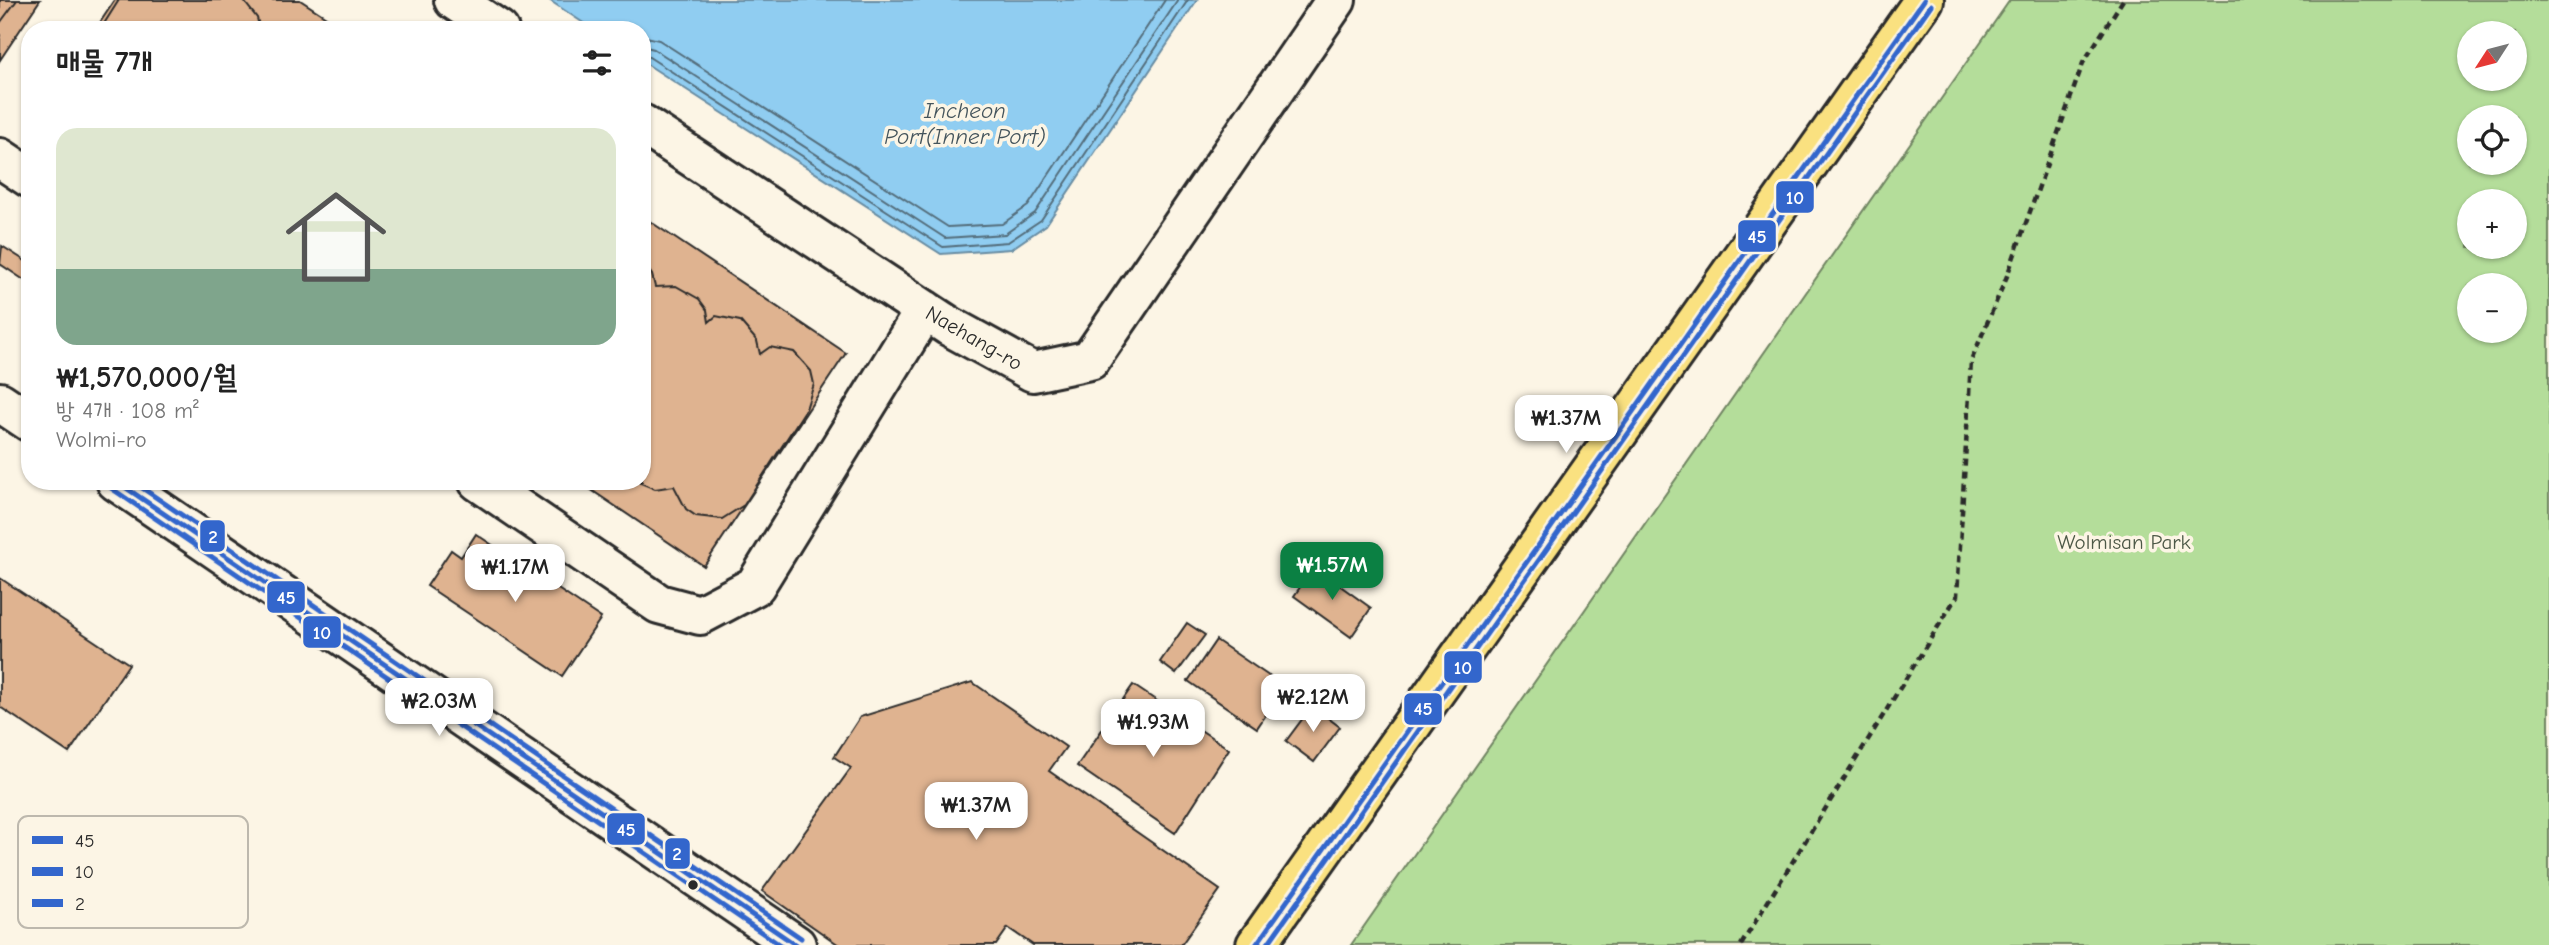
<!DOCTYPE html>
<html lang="ko">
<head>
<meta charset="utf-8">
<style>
  body { margin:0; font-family:"Comic Neue","Poor Story",sans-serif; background:#f2f2f2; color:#222; height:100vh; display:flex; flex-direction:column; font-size:26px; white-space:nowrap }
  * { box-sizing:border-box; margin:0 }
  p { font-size:23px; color:#767676 }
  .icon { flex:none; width:38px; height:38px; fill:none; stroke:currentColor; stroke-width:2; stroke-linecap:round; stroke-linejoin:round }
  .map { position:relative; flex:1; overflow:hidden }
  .details { position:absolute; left:21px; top:21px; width:630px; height:469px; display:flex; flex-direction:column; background:#fff; border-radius:28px; box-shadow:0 2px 5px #0004 }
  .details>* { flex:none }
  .needle { width:46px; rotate:234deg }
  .controls { position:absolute; left:2457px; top:21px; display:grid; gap:14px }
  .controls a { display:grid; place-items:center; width:70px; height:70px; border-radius:50%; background:#fff; box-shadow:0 2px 5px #0004; font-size:35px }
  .price { position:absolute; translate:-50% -60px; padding:0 16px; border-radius:14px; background:#fff; color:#222; font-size:23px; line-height:46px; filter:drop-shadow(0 2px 4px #0008) }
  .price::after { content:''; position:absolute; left:50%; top:42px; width:21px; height:16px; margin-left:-10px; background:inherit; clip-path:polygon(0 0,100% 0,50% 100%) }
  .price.selected { background:#0b8043; color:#fff }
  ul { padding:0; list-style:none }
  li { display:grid; align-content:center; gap:14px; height:371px; padding:0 35px }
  li span { display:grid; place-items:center; height:217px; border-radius:21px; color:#555 }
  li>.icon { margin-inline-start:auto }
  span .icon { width:126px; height:126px; fill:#fffc; stroke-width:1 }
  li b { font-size:30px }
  h2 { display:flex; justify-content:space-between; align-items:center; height:84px; padding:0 35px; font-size:30px }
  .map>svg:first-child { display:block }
  .green { fill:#b4dd9a; stroke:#708462; stroke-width:2; fill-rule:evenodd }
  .water { fill:#90cdf1; stroke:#688ca2; stroke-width:2 }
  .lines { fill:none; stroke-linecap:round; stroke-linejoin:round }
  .shore { stroke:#536c7a; stroke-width:2 }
  .building { fill:#dfb390; stroke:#2b2b2b; stroke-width:2 }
  .minor-casing { stroke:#2b2b2b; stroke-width:44 }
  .major-casing { stroke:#2b2b2b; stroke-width:44 }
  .path { stroke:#2b2b2b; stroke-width:4.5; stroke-dasharray:7 5; stroke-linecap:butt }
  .minor { stroke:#fcf5e5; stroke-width:38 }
  .major { stroke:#fae180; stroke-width:38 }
  .bus-1-casing { stroke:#fcf5e5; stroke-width:10 }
  .bus-2-casing { stroke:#fcf5e5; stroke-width:10 }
  .bus-3-casing { stroke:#fcf5e5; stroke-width:10 }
  .bus-1 { stroke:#36c; stroke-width:5 }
  .bus-2 { stroke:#36c; stroke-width:5 }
  .bus-3 { stroke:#36c; stroke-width:5 }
  .bus-dot { fill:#2b2b2b; stroke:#fcf5e5; stroke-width:2.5 }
  .labels { text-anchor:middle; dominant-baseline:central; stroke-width:7; stroke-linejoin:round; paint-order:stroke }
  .street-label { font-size:21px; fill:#2b2b2b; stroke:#fcf5e5 }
  .park-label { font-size:21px; fill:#4d5847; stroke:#fcf5e5 }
  .water-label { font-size:23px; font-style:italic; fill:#44545c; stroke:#fcf5e5 }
  .key { fill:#fcf5e5; stroke:#bdb8ad; stroke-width:2 }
  .key-label { font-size:19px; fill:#2b2b2b }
  .line-badge { stroke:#fcf5e5; stroke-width:2.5 }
  .badge-label { font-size:19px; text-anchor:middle; font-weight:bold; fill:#fff }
</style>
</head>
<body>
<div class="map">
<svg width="2549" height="945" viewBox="0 0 2549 945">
  <rect width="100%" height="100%" fill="#fcf5e5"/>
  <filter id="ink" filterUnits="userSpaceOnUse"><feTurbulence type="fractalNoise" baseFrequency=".0143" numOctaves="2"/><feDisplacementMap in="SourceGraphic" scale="14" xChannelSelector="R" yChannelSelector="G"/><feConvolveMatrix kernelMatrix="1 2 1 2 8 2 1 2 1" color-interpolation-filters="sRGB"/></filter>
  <g filter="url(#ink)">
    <path class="green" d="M2010,0H2549V945H1351ZM2469,33H2515V79H2469ZM2469,117H2515V163H2469ZM2469,201H2515V247H2469ZM2469,285H2515V331H2469Z"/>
    <path class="water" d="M549,0H1197L1046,225L1011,249L941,254L642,61V30H594Z"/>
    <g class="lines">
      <path class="shore" d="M642,36L659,40L948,227L1002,224L1028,206L1165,0
        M642,46L654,49L945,238L1005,234L1035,213L1178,0
        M642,55L649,57L943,247L1008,242L1041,220L1188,0"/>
    </g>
    <path class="building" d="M0,0H40L0,60Z
      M0,0H17L0,23Z
      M115,0H300L346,30H95Z
      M119,0H243L257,18L260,30H100Z
      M642,216L846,353L704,566L578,481H642Z
      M2,246L30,264V284L0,264Z
      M642,261L652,275L655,287L676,286L699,299L707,310L709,322L716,316L740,321L757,341L760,354L770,347L794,352L811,371L814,384L806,409L744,505L722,519L696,516L686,509L674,486L655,489L636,481H642Z
      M476,534L601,618L562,676L427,586L451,550L461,557Z
      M1314,567L1371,608L1351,637L1294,596Z
      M0,578L129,664L69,753L0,707Z
      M1187,623L1205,635L1176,674L1160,662Z
      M1216,640L1285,687L1257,728L1188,681Z
      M972,682L1066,747L1049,771L1220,890L1181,945H1033L1008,928L996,945H839L762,891L851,768L834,757L860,717Z
      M1133,685L1229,749L1175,833L1077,766Z
      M1312,706L1340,727L1314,762L1286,741Z"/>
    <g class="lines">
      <g class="minor-casing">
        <path id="minor" d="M454,0L499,30
          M642,124L949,326L1033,372L1090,360L1336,0
          M0,158L30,178
          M0,402L30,422
          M116,481L796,945
          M478,481L659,604L700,615L755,586L925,310"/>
      </g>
      <g class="major-casing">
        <path id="major" d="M1256,945L1924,0"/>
      </g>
      <path class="path" d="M1741,945L1957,596L1971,361L2007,276L2083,63L2123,0"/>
      <use href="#minor" class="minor"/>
      <use href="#major" class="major"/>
      <g class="bus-1-casing">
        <path id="bus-1" d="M116,481L796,945
          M1256,945L1924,0"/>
      </g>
      <g class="bus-2-casing">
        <path id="bus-2" d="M111,488L780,945
          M1267,945L1931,5"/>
      </g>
      <g class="bus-3-casing">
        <path id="bus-3" d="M132,481L801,938"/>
      </g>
      <use href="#bus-1" class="bus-1"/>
      <use href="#bus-2" class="bus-2"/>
      <use href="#bus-3" class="bus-3"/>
    </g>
  </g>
  <circle class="bus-dot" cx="693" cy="885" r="6"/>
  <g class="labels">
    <g class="street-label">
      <text transform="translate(974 338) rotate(30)">Naehang-ro</text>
    </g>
    <g class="park-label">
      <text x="2124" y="542">Wolmisan Park</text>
    </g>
    <g class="water-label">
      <text x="965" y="110">Incheon<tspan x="965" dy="26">Port(Inner Port)</tspan></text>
    </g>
  </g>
  <rect x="18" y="816" width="230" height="112" rx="10" class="key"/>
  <rect x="32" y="836" width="31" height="8" fill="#36c"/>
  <rect x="32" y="867" width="31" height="9" fill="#36c"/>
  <rect x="32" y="899" width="31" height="8" fill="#36c"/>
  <g class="key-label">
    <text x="75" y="847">45</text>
    <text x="75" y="878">10</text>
    <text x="75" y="910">2</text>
  </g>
  <g class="line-badge">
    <rect x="1775" y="180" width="40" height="34" rx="7" fill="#36c"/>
    <rect x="1737" y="219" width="40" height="34" rx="7" fill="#36c"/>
    <rect x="199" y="519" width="27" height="34" rx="7" fill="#36c"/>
    <rect x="266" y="580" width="40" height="34" rx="7" fill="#36c"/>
    <rect x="302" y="615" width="40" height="34" rx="7" fill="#36c"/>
    <rect x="1443" y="650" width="40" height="34" rx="7" fill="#36c"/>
    <rect x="1403" y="692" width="40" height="34" rx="7" fill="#36c"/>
    <rect x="606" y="812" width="40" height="34" rx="7" fill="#36c"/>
    <rect x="664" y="837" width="27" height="33" rx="7" fill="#36c"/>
  </g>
  <g class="badge-label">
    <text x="1795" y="204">10</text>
    <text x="1757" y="243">45</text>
    <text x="213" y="543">2</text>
    <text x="286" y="604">45</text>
    <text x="322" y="639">10</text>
    <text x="1463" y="674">10</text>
    <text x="1423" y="715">45</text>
    <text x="626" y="836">45</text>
    <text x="677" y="860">2</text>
  </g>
</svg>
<div class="controls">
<a><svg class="needle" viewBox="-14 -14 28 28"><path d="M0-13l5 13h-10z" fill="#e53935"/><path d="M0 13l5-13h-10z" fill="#767676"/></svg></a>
<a><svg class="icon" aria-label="locate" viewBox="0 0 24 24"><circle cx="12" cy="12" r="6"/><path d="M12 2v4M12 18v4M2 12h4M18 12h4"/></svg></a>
<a>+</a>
<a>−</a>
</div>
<b class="price" style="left:1566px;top:455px">₩1.37M</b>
<b class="price selected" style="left:1332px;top:602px">₩1.57M</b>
<b class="price" style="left:515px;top:604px">₩1.17M</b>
<b class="price" style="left:1313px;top:734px">₩2.12M</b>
<b class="price" style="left:439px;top:738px">₩2.03M</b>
<b class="price" style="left:1153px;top:759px">₩1.93M</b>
<b class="price" style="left:976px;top:842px">₩1.37M</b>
<section class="details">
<h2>매물 7개<svg class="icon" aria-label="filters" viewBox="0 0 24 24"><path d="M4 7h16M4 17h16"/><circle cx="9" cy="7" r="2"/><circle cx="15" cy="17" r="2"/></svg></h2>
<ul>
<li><span style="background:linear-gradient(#dfe7d0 65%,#7fa58c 0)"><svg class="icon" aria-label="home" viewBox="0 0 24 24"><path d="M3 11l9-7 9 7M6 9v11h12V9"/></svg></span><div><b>₩1,570,000/월</b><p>방 4개 · 108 m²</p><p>Wolmi-ro</p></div></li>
</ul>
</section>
</div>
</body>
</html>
